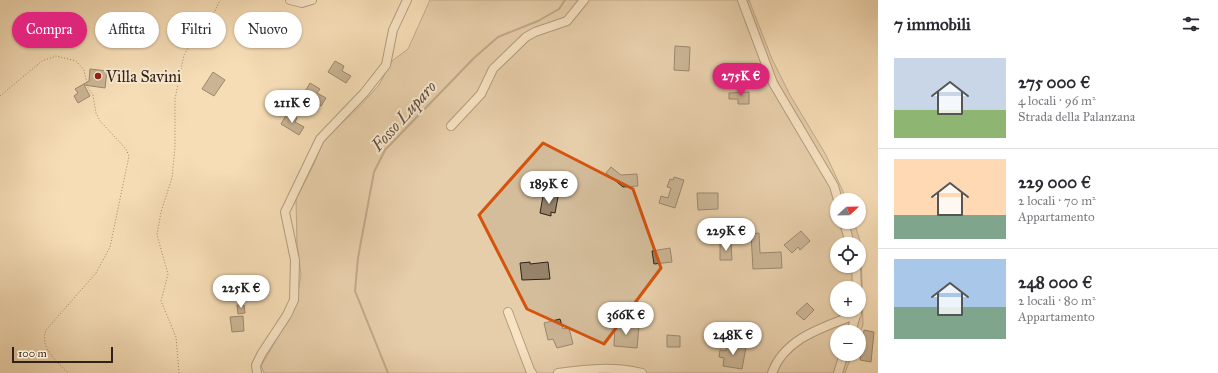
<!DOCTYPE html>
<html lang="it">
<head>
<meta charset="utf-8">
<style>
  body { margin:0; font-family:"IM FELL Great Primer",serif; background:#f2f2f3; color:#2b2b33; height:100vh; display:flex; flex-direction:column; font-size:15px; white-space:nowrap }
  * { box-sizing:border-box; margin:0 }
  p { font-size:13px; color:#7c7c81 }
  .icon { flex:none; width:22px; height:22px; fill:none; stroke:currentColor; stroke-width:2; stroke-linecap:round; stroke-linejoin:round }
  .map { position:relative; flex:1; overflow:hidden }
  .details { display:flex; flex-direction:column; background:#fff; width:340px }
  .details>* { flex:none }
  .banner { position:absolute; left:12px; top:12px; width:380px; height:36px; display:flex; gap:8px }
  .needle { width:26px; rotate:68deg }
  .buttons { position:absolute; left:830px; top:193px; display:grid; gap:8px }
  .buttons a { display:grid; place-items:center; width:36px; height:36px; border-radius:50%; background:#fff; box-shadow:0 1px 3px #0004; font-size:20px }
  .scale { position:absolute; left:12px; bottom:10px; width:101px; box-sizing:border-box; padding-left:4px; border:2px solid #302117; border-top:0; font-size:11px; line-height:14px; white-space:nowrap; color:#302117; -webkit-text-stroke:3px #f8e9d0; paint-order:stroke }
  .price { position:absolute; translate:-50% -34px; padding:0 9px; border-radius:14px; background:#fff; color:#222; font-size:13px; line-height:26px; filter:drop-shadow(0 1px 2px #0008) }
  .price::after { content:''; position:absolute; left:50%; top:24px; width:12px; height:9px; margin-left:-6px; background:inherit; clip-path:polygon(0 0,100% 0,50% 100%) }
  .price.current { background:#db2777; color:#fff }
  ul { padding:0; list-style:none }
  li { display:flex; align-items:center; gap:12px; height:100px; padding:0 16px }
  li+li { border-top:1px solid #e1e1e2 }
  li span { display:grid; place-items:center; flex:none; width:112px; height:80px; border-radius:0px; color:#555 }
  li>.icon { margin-inline-start:auto }
  span .icon { width:48px; height:48px; fill:#fffc; stroke-width:1 }
  li b { font-size:17px }
  h2 { display:flex; justify-content:space-between; align-items:center; height:48px; padding:0 16px; font-size:17px }
  .pill { padding:0 14px; border-radius:18px; background:#fff; box-shadow:0 1px 3px #0004; font-size:14px; line-height:36px }
  .pill.current { background:#db2777; color:#fff }
  main { display:flex; flex:1; min-height:0 }
  .map>svg:first-child { display:block }
  .green { fill:#d4bd9b; stroke:#826f59; fill-rule:evenodd }
  .lines { fill:none; stroke-linecap:round; stroke-linejoin:round }
  .stream { stroke:#7e6b56; stroke-width:2 }
  .building { fill:#96836a; stroke:#302117 }
  .minor-casing { stroke:#61503f; stroke-width:10 }
  .path { stroke:#302117; stroke-width:1; stroke-dasharray:1 2; stroke-linecap:butt }
  .minor { stroke:#f8e9d0; stroke-width:8 }
  .marked { fill:none; stroke:#d6530d; stroke-width:3; stroke-linejoin:round }
  .poi-dot { fill:#8f2418; stroke:#f8e9d0; stroke-width:1.5 }
  .labels { text-anchor:middle; dominant-baseline:central; stroke-width:4; stroke-linejoin:round; paint-order:stroke }
  .poi-label { font-size:16px; fill:#302117; stroke:#f8e9d0; text-anchor:start }
  .water-label { font-size:17px; font-style:italic; fill:#5e4c3c; stroke:#f8e9d0 }
</style>
</head>
<body>
<main>
<div class="map">
<svg width="878" height="373" viewBox="0 0 878 373">
  <rect width="100%" height="100%" fill="#f5ddb6"/>
  <filter id="stains"><feTurbulence type="fractalNoise" baseFrequency=".005" numOctaves="4"/><feColorMatrix values="0 0 0 0 .2 0 0 0 0 .09 0 0 0 0 .02 0 0 0 .5 -.17"/></filter>
  <radialGradient id="worn" r=".72"><stop offset=".6" stop-color="#630" stop-opacity="0"/><stop offset="1" stop-color="#630" stop-opacity=".3"/></radialGradient>
  <path class="green" d="M430,0H749L772,59L790,95L826,155L847,200H837V222H854L861,244L863,325L859,335V332H837V354H852L845,373H264L261,366L295,308L301,275L297,244L296,199L313,166L324,140L361,105L379,85L392,61L408,49ZM837,244H859V266H837ZM837,288H859V310H837Z"/>
  <g class="lines">
    <path class="stream" d="M388,373L355,291L358,258L374,172L385,150L474,58L498,37L538,21L559,9L565,0"/>
  </g>
  <path class="building" d="M675,46L690,47L689,71L674,70Z
    M335,61L344,66L342,71L351,76L346,83L328,72Z
    M90,69L107,71L105,88L84,85L90,96L78,103L74,96L78,93L75,89L89,81Z
    M213,72L225,80L214,96L202,89Z
    M744,76L748,84L740,88L735,81Z
    M310,83L320,89L317,93L326,98L321,106L303,95Z
    M749,92V104H738V99H729V93Z
    M288,112L297,118L295,122L304,127L299,135L281,124Z
    M611,167L621,175L637,174L638,186L623,187L606,173Z
    M674,177L684,180L675,208L659,203L661,196L668,198L671,188L667,187L670,179L673,180Z
    M697,193H718V209L698,210Z
    M551,195L558,197L555,213L551,212V216L540,213L543,196L550,198Z
    M801,231L810,241L800,250L798,247L792,253L784,245Z
    M759,233L760,253L781,252L782,268L753,269L751,234Z
    M720,243H731L732,260H720Z
    M670,248L672,262L654,264L652,251Z
    M530,262V264L548,262L550,279L522,280L520,263Z
    M807,303L814,310L804,320L796,313Z
    M237,305H244L245,313L238,314Z
    M243,316L244,331L232,332L230,317Z
    M560,319L563,329L569,328L573,344L557,348L553,339L548,340L544,323Z
    M615,324L639,326L637,348L614,346Z
    M864,330L874,332L871,362L860,360Z
    M667,335L680,336V347H667Z
    M727,344L746,347L742,369L723,366L724,358L719,357L720,350L726,351Z"/>
  <g class="lines">
    <g class="minor-casing">
      <path id="minor" d="M290,0L302,3L312,0
        M742,0L773,83L834,186L838,200
        M451,126L481,94L493,69L526,37L535,32L567,21L584,0
        M844,222L850,244
        M856,266L857,288
        M508,312L530,370L532,373
        M851,332L857,312
        M257,373L256,365L262,353L287,315L294,300L295,260L285,212L320,139L364,93L386,65L393,30L407,0
        M558,373C585,369 614,366 642,373
        M772,373C785,337 825,327 857,314
        M838,373L844,354"/>
    </g>
    <path class="path" d="M0,96L42,61L56,56L76,61L84,70L88,88L93,95L96,113L100,121L126,149L129,156L110,247L96,273L46,330C39,348 57,361 68,373
      M179,373L176,337L161,301L168,274L157,235L161,212L172,178L175,147V99L184,55L201,25L215,11L220,0"/>
    <use href="#minor" class="minor"/>
  </g>
  <path d="M0 0H878V373H0ZM543,143L633,189L661,268L604,344L527,309L479,215Z" fill="#f5ddb6" fill-opacity=".55" fill-rule="evenodd"/>
  <path class="marked" d="M543,143L633,189L661,268L604,344L527,309L479,215Z"/>
  <circle class="poi-dot" cx="98" cy="76" r="4"/>
  <g class="labels">
    <g class="poi-label">
      <text x="106" y="76">Villa Savini</text>
    </g>
    <g class="water-label">
      <text transform="translate(404 116) rotate(-48)">Fosso Luparo</text>
    </g>
  </g>
  <rect width="100%" height="100%" filter="url(#stains)"/>
  <rect width="100%" height="100%" fill="url(#worn)"/>
</svg>
<div class="buttons">
<a><svg class="needle" viewBox="-14 -14 28 28"><path d="M0-13l5 13h-10z" fill="#e53935"/><path d="M0 13l5-13h-10z" fill="#7c7c81"/></svg></a>
<a><svg class="icon" aria-label="locate" viewBox="0 0 24 24"><circle cx="12" cy="12" r="6"/><path d="M12 2v4M12 18v4M2 12h4M18 12h4"/></svg></a>
<a>+</a>
<a>−</a>
</div>
<div class="scale">100 m</div>
<b class="price current" style="left:741px;top:97px">275K €</b>
<b class="price" style="left:292px;top:124px">211K €</b>
<b class="price" style="left:549px;top:205px">189K €</b>
<b class="price" style="left:726px;top:252px">229K €</b>
<b class="price" style="left:241px;top:309px">225K €</b>
<b class="price" style="left:626px;top:336px">366K €</b>
<b class="price" style="left:733px;top:356px">248K €</b>
<div class="banner">
<a class="pill current">Compra</a>
<a class="pill">Affitta</a>
<a class="pill">Filtri</a>
<a class="pill">Nuovo</a>
</div>
</div>
<section class="details">
<h2>7 immobili<svg class="icon" aria-label="filters" viewBox="0 0 24 24"><path d="M4 7h16M4 17h16"/><circle cx="9" cy="7" r="2"/><circle cx="15" cy="17" r="2"/></svg></h2>
<ul>
<li><span style="background:linear-gradient(#c9d6e8 65%,#8fb573 0)"><svg class="icon" aria-label="home" viewBox="0 0 24 24"><path d="M3 11l9-7 9 7M6 9v11h12V9"/></svg></span><div><b>275 000 €</b><p>4 locali · 96 m²</p><p>Strada della Palanzana</p></div></li>
<li><span style="background:linear-gradient(#ffd9b3 70%,#7fa58c 0)"><svg class="icon" aria-label="home" viewBox="0 0 24 24"><path d="M3 11l9-7 9 7M6 9v11h12V9"/></svg></span><div><b>229 000 €</b><p>2 locali · 70 m²</p><p>Appartamento</p></div></li>
<li><span style="background:linear-gradient(#a9c7e8 60%,#7fa58c 0)"><svg class="icon" aria-label="home" viewBox="0 0 24 24"><path d="M3 11l9-7 9 7M6 9v11h12V9"/></svg></span><div><b>248 000 €</b><p>2 locali · 80 m²</p><p>Appartamento</p></div></li>
</ul>
</section>
</main>
</body>
</html>
